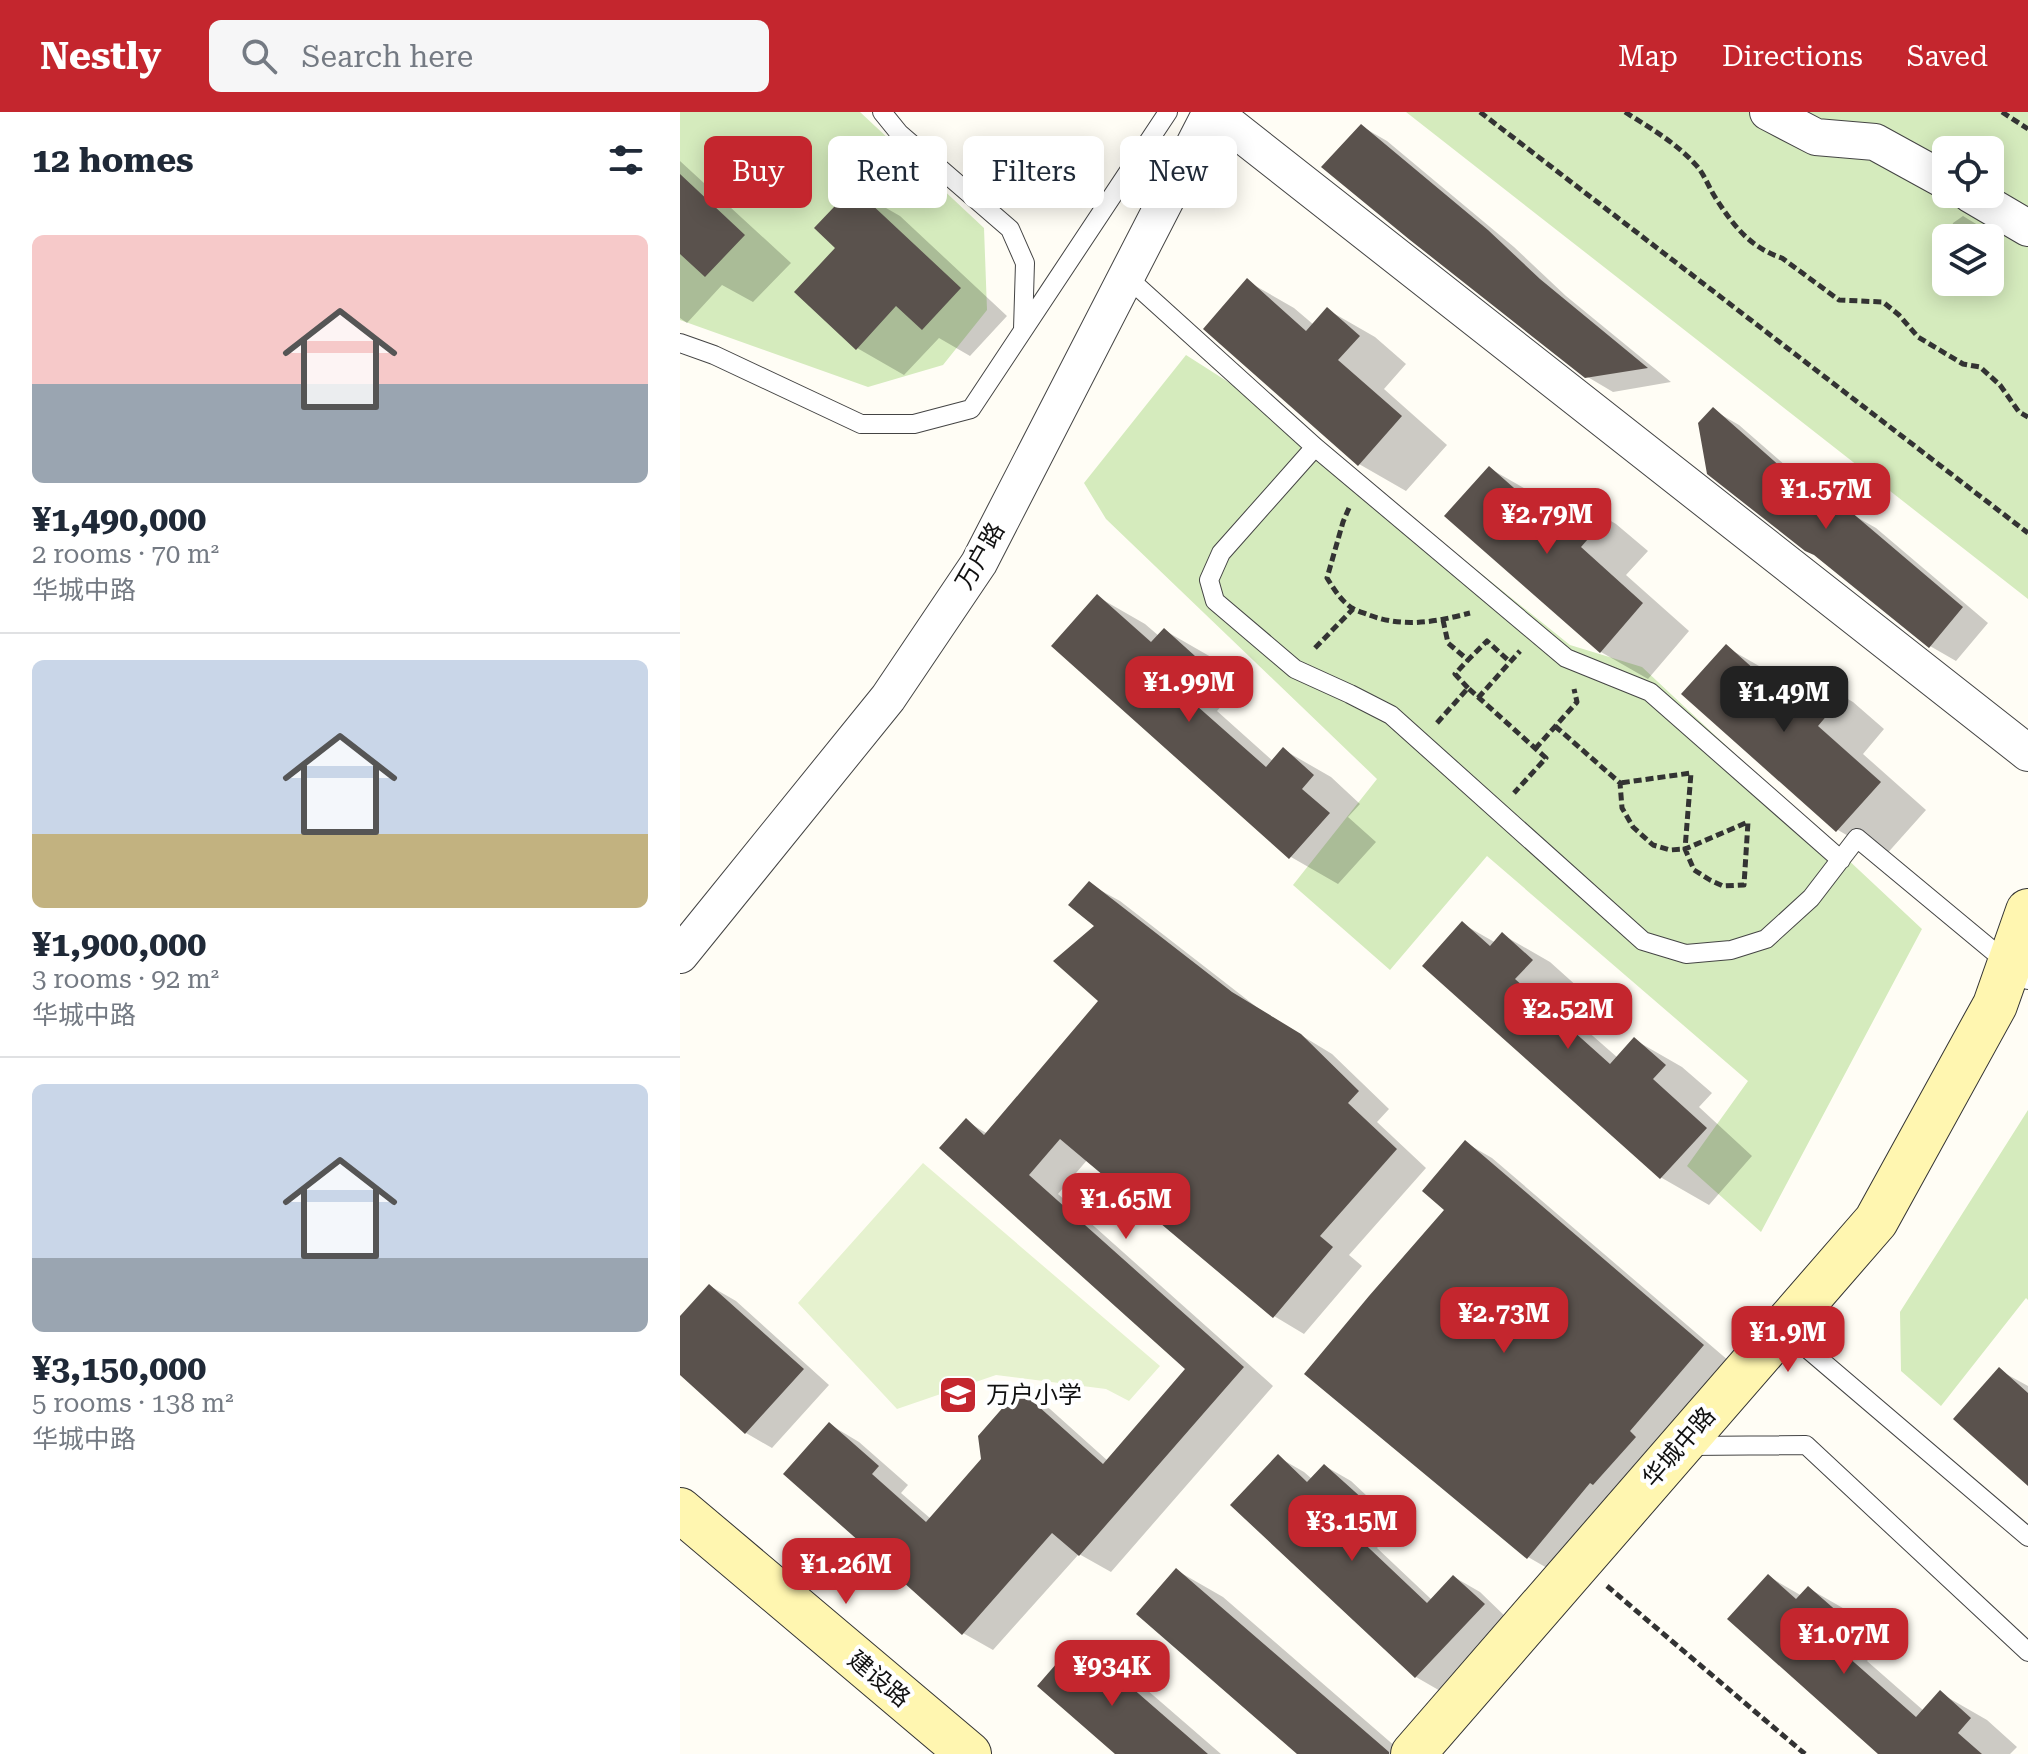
<!DOCTYPE html>
<html lang="en">
<head>
<meta charset="utf-8">
<style>
  body { margin:0; font-family:"Roboto Serif","Noto Sans SC",serif; background:#f6f6f7; color:#1f2937; height:100vh; display:flex; flex-direction:column; font-size:30px; white-space:nowrap }
  * { box-sizing:border-box; margin:0 }
  p { font-size:26px; color:#747a83 }
  .icon { flex:none; width:44px; height:44px; fill:none; stroke:currentColor; stroke-width:2; stroke-linecap:round; stroke-linejoin:round }
  .map { position:relative; flex:1; overflow:hidden }
  .drawer { display:flex; flex-direction:column; background:#fff; width:680px }
  .drawer>* { flex:none }
  .banner { position:absolute; left:24px; top:24px; width:760px; height:72px; display:flex; gap:16px }
  .controls { position:absolute; left:1252px; top:24px; display:grid; gap:16px }
  .controls a { display:grid; place-items:center; width:72px; height:72px; border-radius:12px; background:#fff; box-shadow:0 4px 20px #0003; font-size:40px }
  .price { position:absolute; translate:-50% -68px; padding:0 18px; border-radius:16px; background:#c4262e; color:#fff; font-size:26px; line-height:52px; filter:drop-shadow(0 2px 4px #0008) }
  .price::after { content:''; position:absolute; left:50%; top:48px; width:24px; height:18px; margin-left:-12px; background:inherit; clip-path:polygon(0 0,100% 0,50% 100%) }
  .price.selected { background:#222; color:#fff }
  ul { padding:0; list-style:none }
  li { display:grid; align-content:center; gap:16px; height:424px; padding:0 32px }
  li+li { border-top:2px solid #e0e1e3 }
  li span { display:grid; place-items:center; height:248px; border-radius:12px; color:#555 }
  li>.icon { margin-inline-start:auto }
  span .icon { width:144px; height:144px; fill:#fffc; stroke-width:1 }
  li b { font-size:34px }
  h2 { display:flex; justify-content:space-between; align-items:center; height:96px; padding:0 32px; font-size:34px }
  .chip { padding:0 28px; border-radius:12px; background:#fff; box-shadow:0 4px 20px #0003; font-size:28px; line-height:72px }
  .chip.selected { background:#c4262e; color:#fff }
  header { display:flex; align-items:center; gap:48px; box-sizing:border-box; height:112px; padding:0 40px; background:#c4262e; color:#fff }
  header strong { font-size:38px }
  nav { display:flex; gap:44px; margin-inline-start:auto; font-size:28px }
  .search { width:560px; height:72px; background:#f6f6f7; display:flex; align-items:center; gap:20px; box-sizing:border-box; padding:0 28px; border-radius:12px; color:#747a83; font-size:30px }
  main { display:flex; flex:1; min-height:0 }
  .map>svg:first-child { display:block }
  .green { fill:#d5ebbd; fill-rule:evenodd }
  .pitch { fill:#e6f2cf }
  .shadow { fill:#0003 }
  .building { fill:#5a524d }
  .lines { fill:none; stroke-linecap:round; stroke-linejoin:round }
  .lane-casing { stroke:#444; stroke-width:20 }
  .street-casing { stroke:#444; stroke-width:38 }
  .secondary-casing { stroke:#333; stroke-width:46 }
  .path { stroke:#333; stroke-width:5; stroke-dasharray:8 4; stroke-linecap:butt }
  .lane { stroke:#fff; stroke-width:18 }
  .street { stroke:#fff; stroke-width:36 }
  .secondary { stroke:#fff6b0; stroke-width:44 }
  .labels { text-anchor:middle; dominant-baseline:central; stroke-width:8; stroke-linejoin:round; paint-order:stroke }
  .street-label { font-size:24px; fill:#111; stroke:#fff }
  .poi-label { font-size:24px; fill:#111; stroke:#fff; text-anchor:start }
</style>
</head>
<body>
<header>
<strong>Nestly</strong>
<div class="search"><svg class="icon" aria-label="search" viewBox="0 0 24 24"><circle cx="10" cy="10" r="6"/><path d="M15 15l6 6"/></svg>Search here</div>
<nav><a>Map</a><a>Directions</a><a>Saved</a></nav>
</header>
<main>
<section class="drawer">
<h2>12 homes<svg class="icon" aria-label="filters" viewBox="0 0 24 24"><path d="M4 7h16M4 17h16"/><circle cx="9" cy="7" r="2"/><circle cx="15" cy="17" r="2"/></svg></h2>
<ul>
<li><span style="background:linear-gradient(#f6c9c9 60%,#9aa5b1 0)"><svg class="icon" aria-label="home" viewBox="0 0 24 24"><path d="M3 11l9-7 9 7M6 9v11h12V9"/></svg></span><div><b>¥1,490,000</b><p>2 rooms · 70 m²</p><p>华城中路</p></div></li>
<li><span style="background:linear-gradient(#c9d6e8 70%,#c2b280 0)"><svg class="icon" aria-label="home" viewBox="0 0 24 24"><path d="M3 11l9-7 9 7M6 9v11h12V9"/></svg></span><div><b>¥1,900,000</b><p>3 rooms · 92 m²</p><p>华城中路</p></div></li>
<li><span style="background:linear-gradient(#c9d6e8 70%,#9aa5b1 0)"><svg class="icon" aria-label="home" viewBox="0 0 24 24"><path d="M3 11l9-7 9 7M6 9v11h12V9"/></svg></span><div><b>¥3,150,000</b><p>5 rooms · 138 m²</p><p>华城中路</p></div></li>
</ul>
</section>
<div class="map">
<svg width="1348" height="1642" viewBox="0 0 1348 1642">
  <rect width="100%" height="100%" fill="#fffdf5"/>
  <path class="green" d="M0,0H180L304,116L307,198L263,253L188,275L0,208Z
    M726,0H1348V487ZM1266,38H1310V82H1266ZM1266,126H1310V170H1266Z
    M506,243L620,316L890,533L962,555L1242,817L1081,1120L1007,1054L1068,969L807,744L710,858L613,773L697,667L426,407L404,371Z
    M1348,998V1188L1346,1186L1261,1294L1221,1259L1220,1200Z"/>
  <path class="pitch" d="M243,1051L480,1254L449,1289L426,1277L316,1263L217,1297L118,1191Z"/>
  <path class="shadow" d="M681,14L707,29L834,135L886,184L991,270L933,280L906,264Z
    M0,49L111,151L73,190L42,173L7,211L0,206Z
    M173,77L220,104L327,204L290,244L259,226L224,263L177,236L158,136Z
    M1283,104L1311,121L1312,127L1310,133V126H1272L1270,121L1273,111Z
    M567,169L614,196L634,213L648,198L695,225L726,252L704,277L767,333L726,379L679,352Z
    M1033,298L1059,313L1143,386L1196,416L1308,511L1276,549L1250,534Z
    M809,356L856,383L875,400L889,384L936,412L968,439L946,463L1009,519L968,567L921,540Z
    M418,485L465,512L479,524L484,518L531,545L561,572L537,599L594,650L604,638L651,665L680,692L668,705L696,730L658,772L611,745Z
    M1046,535L1093,562L1112,579L1126,563L1173,590L1204,617L1183,642L1246,698L1204,745L1158,718Z
    M409,772L440,789L583,900L652,942L709,997L697,1010L746,1056L669,1143L682,1154L624,1222L594,1204L408,1047L378,1082L593,1274L431,1460L399,1442L313,1538L283,1521L149,1312L179,1330L228,1373L221,1381L251,1407L304,1348L340,1280L370,1297L428,1349L508,1257L286,1009L308,1022L421,889L417,814Z
    M783,812L816,831L823,823L870,850L899,876L881,896L938,946L955,928L1002,955L1032,981L1019,995L1072,1044L1029,1093L982,1066L744,854Z
    M786,1031L812,1046L1049,1249L874,1460L848,1445L767,1098Z
    M30,1174L56,1189L149,1273L92,1336L66,1321L0,1261V1207Z
    M1319,1258L1348,1274V1372Z
    M598,1345L624,1360L632,1367L645,1354L671,1369L718,1413L697,1436L752,1488L774,1465L800,1480L829,1508L762,1580L736,1565L553,1393Z
    M496,1458L543,1485L724,1642H620Z
    M1088,1464L1122,1484L1128,1476L1175,1503L1205,1529L1187,1549L1244,1599L1260,1581L1307,1608L1337,1635L1330,1642H1201Z
    M397,1531L444,1558L541,1642H438Z"/>
  <path class="building" d="M681,12L808,118L860,167L968,256L905,266L730,128L641,55Z
    M0,62L65,123L25,165L0,142Z
    M173,75L281,176L242,218L216,194L176,238L114,180L155,136L134,116Z
    M567,166L626,219L647,195L680,224L658,248L722,304L678,354L523,217Z
    M1033,295L1119,371L1170,399L1283,495L1249,536L1134,443L1125,439L1027,362L1018,311Z
    M809,354L868,406L889,382L922,411L901,435L963,491L920,541L764,404Z
    M417,482L471,530L484,516L515,544L491,571L586,655L603,635L634,663L622,677L650,701L609,747L371,534Z
    M1046,532L1105,585L1126,560L1159,589L1138,614L1201,670L1156,720L1001,582Z
    M409,769L552,880L621,922L679,979L668,991L717,1037L640,1124L653,1135L593,1206L380,1027L349,1063L564,1255L399,1444L372,1421L282,1523L222,1469L223,1468L103,1362L149,1310L199,1354L192,1362L246,1410L301,1347L298,1324L339,1277L423,1352L505,1257L259,1036L286,1006L304,1023L418,889L373,849L414,814L388,793Z
    M782,809L810,834L822,820L853,848L835,867L930,952L954,925L986,953L973,967L1027,1016L980,1067L742,854Z
    M785,1028L1024,1233L950,1319L956,1325L913,1373L910,1371L847,1447L624,1262L689,1184L764,1098L742,1079Z
    M29,1172L124,1257L65,1322L0,1263V1204Z
    M1319,1255L1348,1281V1374L1273,1307Z
    M598,1342L627,1370L644,1352L694,1397L672,1420L747,1491L773,1463L805,1492L735,1566L550,1393Z
    M496,1456L709,1640V1642H617L456,1502Z
    M1088,1462L1116,1487L1128,1474L1159,1501L1141,1521L1236,1605L1260,1578L1291,1606L1278,1621L1302,1642H1198L1047,1507Z
    M397,1528L528,1642H435L357,1574Z"/>
  <g class="lines">
    <g class="lane-casing">
      <path id="lane" d="M202,0L219,21L330,117L345,151L343,217
        M447,165L635,335
        M0,231L34,243L181,312H234L291,297L488,0
        M1161,748L970,580L886,546L635,335L541,441L529,468L535,489L615,557L670,582L711,603L963,829L1006,842L1051,838L1086,827L1131,786L1177,726L1348,868
        M1103,1216L1348,1425
        M1008,1334L1126,1333L1348,1540"/>
    </g>
    <g class="street-casing">
      <path id="street" d="M533,0L1348,641
        M1088,0L1136,25L1195,30L1266,69
        M1290,82L1348,116
        M0,843L208,586L299,451L531,0"/>
    </g>
    <g class="secondary-casing">
      <path id="secondary" d="M0,1398L289,1642
        M733,1642L1196,1109L1315,893L1348,799"/>
    </g>
    <path class="path" d="M800,0L1348,421
      M945,0C970,16 995,30 1015,52C1024,61 1028,74 1035,85C1053,113 1069,135 1102,146L1159,188L1203,190L1219,203L1238,225L1283,252L1300,255L1320,273L1339,300L1348,305
      M1322,0L1348,17
      M669,396L663,410L647,466C654,477 661,489 672,496C677,499 684,501 689,503C724,516 755,510 790,501
      M763,508L768,531L788,548L807,529L829,549
      M635,536L673,497
      M788,576L775,562L788,548
      M798,586L840,539
      M757,611L788,576L866,646L834,681
      M875,614L940,671L942,696L953,715L973,733L990,738L1005,737L1014,758L1030,768L1043,774L1064,773L1068,710L1005,737L1011,661L940,671
      M855,637L897,590L894,577
      M927,1474L1125,1642"/>
    <use href="#lane" class="lane"/>
    <use href="#street" class="street"/>
    <use href="#secondary" class="secondary"/>
  </g>
  <defs>
    <g id="school-square" transform="scale(2)"><rect x="-9" y="-9" width="18" height="18" rx="4" fill="#c4262e" stroke="#fff"/><path d="M0-5L7-2L0 1L-7-2ZM-4 1L0 2.5L4 1V4Q0 6-4 4Z" fill="#fff"/></g>
  </defs>
  <g fill-rule="evenodd">
    <use href="#school-square" x="278" y="1283"/>
  </g>
  <g class="labels">
    <g class="street-label">
      <text transform="translate(300 444) rotate(-60)">万户路</text>
      <text transform="translate(999 1335) rotate(-49)">华城中路</text>
      <text transform="translate(199 1567) rotate(40)">建设路</text>
    </g>
    <g class="poi-label">
      <text x="306" y="1283">万户小学</text>
    </g>
  </g>
</svg>
<div class="controls">
<a><svg class="icon" aria-label="locate" viewBox="0 0 24 24"><circle cx="12" cy="12" r="6"/><path d="M12 2v4M12 18v4M2 12h4M18 12h4"/></svg></a>
<a><svg class="icon" aria-label="layers" viewBox="0 0 24 24"><path d="M12 4l9 5-9 5-9-5zM3 14l9 5 9-5"/></svg></a>
</div>
<b class="price" style="left:1146px;top:419px">¥1.57M</b>
<b class="price" style="left:867px;top:444px">¥2.79M</b>
<b class="price" style="left:509px;top:612px">¥1.99M</b>
<b class="price selected" style="left:1104px;top:622px">¥1.49M</b>
<b class="price" style="left:888px;top:939px">¥2.52M</b>
<b class="price" style="left:446px;top:1129px">¥1.65M</b>
<b class="price" style="left:824px;top:1243px">¥2.73M</b>
<b class="price" style="left:1108px;top:1262px">¥1.9M</b>
<b class="price" style="left:672px;top:1451px">¥3.15M</b>
<b class="price" style="left:166px;top:1494px">¥1.26M</b>
<b class="price" style="left:1164px;top:1564px">¥1.07M</b>
<b class="price" style="left:432px;top:1596px">¥934K</b>
<div class="banner">
<a class="chip selected">Buy</a>
<a class="chip">Rent</a>
<a class="chip">Filters</a>
<a class="chip">New</a>
</div>
</div>
</main>
</body>
</html>
